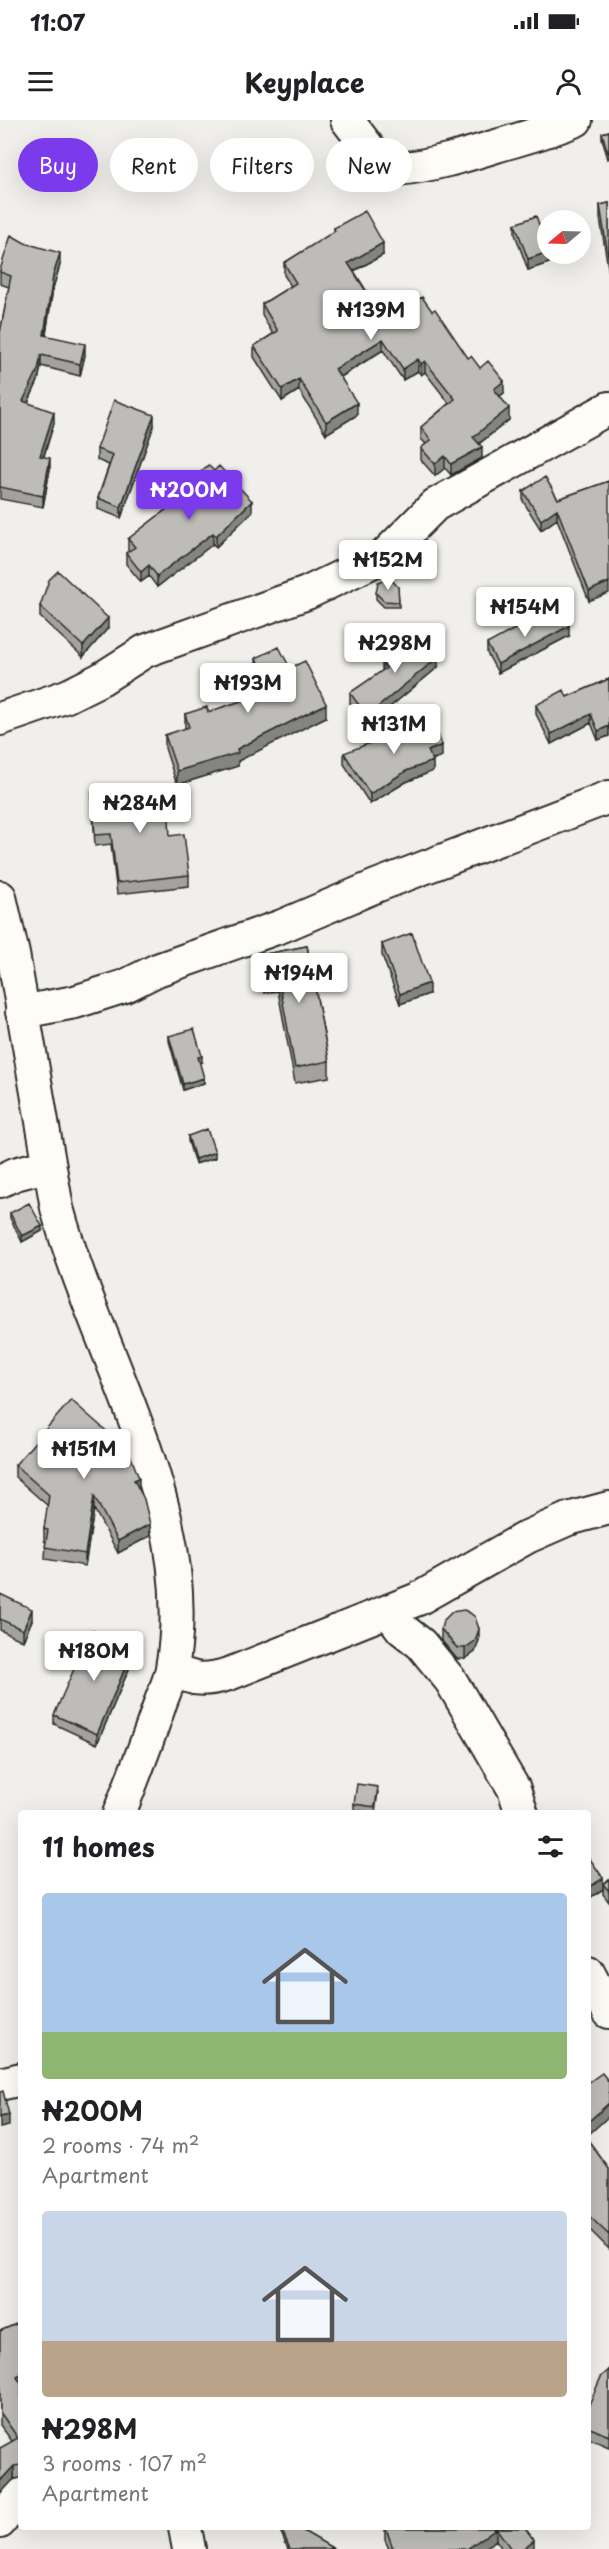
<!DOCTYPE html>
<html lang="en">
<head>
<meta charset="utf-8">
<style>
  body { margin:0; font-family:"Playpen Sans",sans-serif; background:#f2f2f2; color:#202124; height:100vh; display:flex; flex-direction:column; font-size:22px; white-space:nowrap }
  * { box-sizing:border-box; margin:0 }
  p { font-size:20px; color:#757577 }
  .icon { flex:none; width:33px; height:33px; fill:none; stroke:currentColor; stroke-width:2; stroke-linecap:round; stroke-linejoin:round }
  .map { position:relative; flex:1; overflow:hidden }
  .drawer { position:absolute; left:18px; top:1690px; width:573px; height:720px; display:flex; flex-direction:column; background:#fff; border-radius:6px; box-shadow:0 6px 24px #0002 }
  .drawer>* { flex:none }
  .top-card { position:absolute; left:18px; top:18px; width:573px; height:54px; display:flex; gap:12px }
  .needle { width:39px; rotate:251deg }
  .fabs { position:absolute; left:537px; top:90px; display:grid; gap:12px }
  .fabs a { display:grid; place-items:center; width:54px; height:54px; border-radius:50%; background:#fff; box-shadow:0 6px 24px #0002; font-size:30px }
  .price { position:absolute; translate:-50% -51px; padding:0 14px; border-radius:6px; background:#fff; color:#222; font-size:20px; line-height:39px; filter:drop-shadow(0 2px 3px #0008) }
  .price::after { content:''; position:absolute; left:50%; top:36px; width:18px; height:14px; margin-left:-9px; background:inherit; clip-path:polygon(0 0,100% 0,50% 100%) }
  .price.selected { background:#7c3aed; color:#fff }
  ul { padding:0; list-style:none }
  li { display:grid; align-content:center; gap:12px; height:318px; padding:0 24px }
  li span { display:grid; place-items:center; height:186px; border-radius:6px; color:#555 }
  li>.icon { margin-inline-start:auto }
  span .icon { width:108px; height:108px; fill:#fffc; stroke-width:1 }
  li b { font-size:26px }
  h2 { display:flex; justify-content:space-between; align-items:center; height:72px; padding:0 24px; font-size:26px }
  .tag { padding:0 21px; border-radius:27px; background:#fff; box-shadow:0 6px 24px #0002; font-size:21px; line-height:54px }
  .tag.selected { background:#7c3aed; color:#fff }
  .status { display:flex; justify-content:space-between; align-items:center; height:42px; padding:0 30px; background:#fff; direction:ltr }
  .status svg { height:16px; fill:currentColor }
  header { display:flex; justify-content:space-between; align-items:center; height:78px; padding:0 24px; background:#fff; font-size:27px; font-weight:700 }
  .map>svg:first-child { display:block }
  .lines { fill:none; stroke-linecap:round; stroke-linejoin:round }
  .street-casing { stroke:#2b2b2b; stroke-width:36 }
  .street { stroke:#fdfcf7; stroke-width:32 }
  .wall { fill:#a3a29e; stroke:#2b2b2b; stroke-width:1.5 }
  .shaded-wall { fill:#848481; stroke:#2b2b2b; stroke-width:1.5 }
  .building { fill:#bdbcb8; stroke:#2b2b2b; stroke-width:1.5 }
</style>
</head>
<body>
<div class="status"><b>11:07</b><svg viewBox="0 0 49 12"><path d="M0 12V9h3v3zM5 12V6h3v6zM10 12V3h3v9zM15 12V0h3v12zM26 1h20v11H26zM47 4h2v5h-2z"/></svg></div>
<header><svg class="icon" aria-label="menu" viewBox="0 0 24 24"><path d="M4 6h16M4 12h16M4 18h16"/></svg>Keyplace<svg class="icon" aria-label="person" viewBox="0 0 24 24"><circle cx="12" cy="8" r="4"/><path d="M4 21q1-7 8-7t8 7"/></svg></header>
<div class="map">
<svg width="609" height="2429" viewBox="0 0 609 2429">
  <rect width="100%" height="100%" fill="#f0efeb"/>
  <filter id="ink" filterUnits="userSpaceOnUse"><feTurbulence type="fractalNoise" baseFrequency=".0167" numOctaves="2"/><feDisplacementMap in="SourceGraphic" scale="12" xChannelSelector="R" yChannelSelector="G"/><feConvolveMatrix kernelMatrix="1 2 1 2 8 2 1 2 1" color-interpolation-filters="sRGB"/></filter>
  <g filter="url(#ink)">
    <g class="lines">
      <g class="street-casing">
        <path id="street" d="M347,0L371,31L397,49C431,46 464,36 496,26C523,18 550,11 576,0
          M0,599L67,576L101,559L145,531L307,473L384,436L435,385L609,288
          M0,777L13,834L57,1088C97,1236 200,1390 172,1548C170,1561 163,1574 159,1587C147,1623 133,1658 119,1694
          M22,892L75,882L125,866L157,850L282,806L376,766L609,677
          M0,1061L15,1054L49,1045
          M389,1492L402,1509L421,1524L451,1561L514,1669L522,1694
          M172,1549C193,1561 206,1561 229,1554L418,1479L527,1417L568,1399L609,1388
          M588,1852L609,1892
          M0,1964L21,1959
          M0,2402L21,2375
          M185,2408L189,2429"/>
      </g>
      <use href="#street" class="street"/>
    </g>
    <path class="wall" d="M609,11V38L608,39L602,19V13Z
      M609,83V154L600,98V85Z
      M515,104L549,134V143L528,150L515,114Z
      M334,108L383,135L354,151L385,201L432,191L468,238L480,248L504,273L500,276L509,300L479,324L482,338L451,355L445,348L435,356L421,340V328L426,324L421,319V307L449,283L425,252L421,255L418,251L403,260L383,230L341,257L357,295L326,314L299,270L282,281L254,237V226L273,214L262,195V184L291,166L284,155V143L334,112Z
      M60,145L53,168L46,215L85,235L80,256L41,246L38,261L28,283L54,303L44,336L50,349L43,387L0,379V213L9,167L0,164V150Z
      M154,305L121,398L98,389V378L109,345L97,340V329Z
      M609,361L589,481L557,399L541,410L523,381V371L558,379Z
      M190,363L252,392L216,427L213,424L157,467L149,456L141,462L126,444V433L129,431L128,430V419L190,371Z
      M398,467L399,487H384L376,479V473Z
      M40,486L108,508L83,537L40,497Z
      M524,508L569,516L498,553L487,533V524Z
      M256,538L290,548L326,597L238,641V646L177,665L165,628V615L185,609V594L208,592L249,579V568L261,562L256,552Z
      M382,543L438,547L367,606L350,583V573L382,551Z
      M609,559V616L598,620L591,603L551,624L536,594V585L567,577Z
      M344,633L442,636L432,640L433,651L406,662L370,684L344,644Z
      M92,673L170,716L189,755V766L117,774L111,724L95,726Z
      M382,824L429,874L400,884L382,835Z
      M307,826L329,941V957L295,963L278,871L264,873L260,850V835Z
      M169,916L202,942H199L204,963L183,970L169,921Z
      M188,1016L215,1038L195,1044L188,1021Z
      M10,1093L42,1111L22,1122L10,1098Z
      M15,1345L139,1369L150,1416L118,1433L94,1389L85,1446L45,1439L46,1422L44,1421V1409L48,1386L15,1357Z
      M0,1474L32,1500L23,1521L0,1510Z
      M441,1509L479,1520L475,1532L465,1539H457L441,1520Z
      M113,1520L134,1537L97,1624L54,1604V1595Z
      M378,1672L375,1693L354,1690V1684Z
      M588,1736L603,1764L609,1759V1782L603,1774V1769L588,1779Z
      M588,2020L609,2049V2129L588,2108Z
      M21,2202V2358L14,2359L12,2321L0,2305V2211Z
      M609,2250V2327L588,2318V2287Z
      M279,2408H298L334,2429H288Z
      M385,2408H525L534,2429H502L496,2420L484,2429H389L385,2420Z"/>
    <path class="shaded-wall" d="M383,123V135L348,154V143Z
      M548,132V134H549V143L528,150V139Z
      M60,133V145L53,168L44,226V215L53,156Z
      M383,219V230L335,260V249Z
      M85,224V235L80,256V244Z
      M41,235V246L38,261L23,293V281Z
      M418,239V251L403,260V249Z
      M425,241V252L421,255V244Z
      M299,259V270L282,281V269Z
      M504,261V273L494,280V269Z
      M357,283V295L326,314V302Z
      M509,288V300L473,328V317Z
      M54,292V303L40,347V336Z
      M154,295V305L121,398V387Z
      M482,327V338L451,355V344Z
      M445,336V348L435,356V344Z
      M50,338V349L43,387V376Z
      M252,381V392L216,427V416Z
      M557,389V399L541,410V400Z
      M213,413V424L157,467V456Z
      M149,445V456L141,462V452Z
      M609,462V473L589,481V471Z
      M108,498V508L83,537V526Z
      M569,506V516L498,553V544Z
      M438,537V547L367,606V596Z
      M326,584V597L238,641V646L177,665V651L237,629Z
      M591,594V603L551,624V614Z
      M609,606V616L598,620V611Z
      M442,625V636L428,641V631Z
      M433,641V651L406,662L370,684V674L406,651Z
      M429,863V874L400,884V874Z
      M202,936V942L198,943V937Z
      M204,958V963L183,970V964Z
      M215,1032V1038L195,1044V1039Z
      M42,1106V1111L22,1122V1116Z
      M139,1358V1371L134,1360Z
      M94,1376V1389L85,1446V1434Z
      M150,1404V1416L118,1433V1421Z
      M32,1489V1500L23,1521V1510Z
      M479,1509V1520L475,1532L465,1539V1528Z
      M134,1527V1537L97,1624V1614Z
      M603,1758V1769L588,1779V1768Z
      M609,1983V1996L588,2015V2002Z
      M9,1995V2006L0,2008V1997Z
      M21,2255V2268L17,2257Z
      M14,2346V2359L0,2374V2361Z
      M496,2408V2420L484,2429H467Z
      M534,2420V2429H522Z"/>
    <path class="building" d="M609,11V33H608L602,13Z
      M609,83V141L600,85Z
      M365,91L383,123L348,143L385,201L422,177L432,191L435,189L468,238L471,236L480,248L488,241L504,261L494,269L509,288L473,317L482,327L451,344L445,336L435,344L421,328L431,320L421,307L455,279L425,241L421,244L418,239L403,249L383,219L335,249L357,283L326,302L299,259L282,269L254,226L278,211L262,184L296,163L284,143L335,111L334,108Z
      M536,96L548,129V132L528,139L515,104Z
      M11,115L25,123L60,133L53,156L44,215L85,224L80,244L41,235L38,250L23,281L54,292L40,336L50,338L43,376L0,367V213L11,156L0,152V150Z
      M114,280L154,295L121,387L98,378L113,335L97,329Z
      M208,345L214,351L219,346L252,381L216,416L213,413L157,456L149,445L141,452L126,433L135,427L128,419L194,368L190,363Z
      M545,357L558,379L609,361V462L589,471L557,389L541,400L523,371Z
      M58,451L108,498L83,526L40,486L49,460Z
      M390,458L398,467L399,482L384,481L376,473L378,462Z
      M564,495L569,506L498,544L487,524L522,505L524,508Z
      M418,513L438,537L367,596L350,573L386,548L382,543Z
      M279,527L290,548L305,541L326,584L237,629L238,633L177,651L165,615L189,607L185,594L207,587L208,592L253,577L249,568L266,559L256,538Z
      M609,559V606L598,611L591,594L551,614L536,585L564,570L567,577Z
      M432,599L442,625L428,631L433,641L406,651L370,674L344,633Z
      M167,668L170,716L184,714L189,755L117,763L111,714L95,715L92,673Z
      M412,813L429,863L400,874L382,824Z
      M307,826L329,941L295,948L278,855L264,858L260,835Z
      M194,909L202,936L198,937L204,958L183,964L169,916Z
      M207,1009L215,1032L195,1039L188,1016Z
      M29,1083L42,1106L22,1116L10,1093Z
      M71,1280L120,1323L125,1321L139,1358L134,1360L144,1379L150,1404L118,1421L94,1376L85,1434L45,1427L48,1410L44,1409L49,1375L15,1345Z
      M0,1474L32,1489L23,1510L0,1499Z
      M464,1490L470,1493L475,1497L479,1509L475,1521L465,1528H457L441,1509L443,1501L452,1492Z
      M91,1510L113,1517L112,1520L134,1527L97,1614L54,1595Z
      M357,1664L378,1667L375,1687L354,1684Z
      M588,1736L603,1758L588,1768Z
      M609,1759V1771L603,1764Z
      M602,1953L609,1962V1983L588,2002V1963Z
      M3,1971L9,1995L0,1997V1972Z
      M588,2020L609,2049V2115L588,2095Z
      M21,2202V2255L17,2257L21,2264V2345L14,2346L0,2361V2328L18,2318L0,2292V2211Z
      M609,2250V2316L588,2307V2287L601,2257Z
      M281,2408H298L334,2429H290Z
      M386,2408H525L534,2420L522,2429H511L496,2408L467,2429H393Z"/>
  </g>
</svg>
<div class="fabs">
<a><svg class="needle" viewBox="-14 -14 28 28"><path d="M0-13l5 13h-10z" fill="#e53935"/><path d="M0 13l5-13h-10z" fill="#757577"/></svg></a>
</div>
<b class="price" style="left:371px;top:221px">₦139M</b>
<b class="price selected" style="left:189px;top:401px">₦200M</b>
<b class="price" style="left:388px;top:471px">₦152M</b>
<b class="price" style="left:525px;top:518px">₦154M</b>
<b class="price" style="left:395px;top:554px">₦298M</b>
<b class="price" style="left:248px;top:594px">₦193M</b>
<b class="price" style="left:394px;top:635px">₦131M</b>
<b class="price" style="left:140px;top:714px">₦284M</b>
<b class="price" style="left:299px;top:884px">₦194M</b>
<b class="price" style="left:84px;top:1360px">₦151M</b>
<b class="price" style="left:94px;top:1562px">₦180M</b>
<div class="top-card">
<a class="tag selected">Buy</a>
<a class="tag">Rent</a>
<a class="tag">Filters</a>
<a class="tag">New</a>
</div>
<section class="drawer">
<h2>11 homes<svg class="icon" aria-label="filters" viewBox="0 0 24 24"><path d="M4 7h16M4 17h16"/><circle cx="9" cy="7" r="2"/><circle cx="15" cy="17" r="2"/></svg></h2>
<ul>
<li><span style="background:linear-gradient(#a9c7e8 75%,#8fb573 0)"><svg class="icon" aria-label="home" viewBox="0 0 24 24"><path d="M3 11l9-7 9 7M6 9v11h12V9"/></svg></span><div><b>₦200M</b><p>2 rooms · 74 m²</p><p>Apartment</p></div></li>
<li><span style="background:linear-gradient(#c9d6e8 70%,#b9a48a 0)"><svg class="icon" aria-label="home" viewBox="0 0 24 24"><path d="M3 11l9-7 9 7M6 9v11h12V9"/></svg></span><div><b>₦298M</b><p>3 rooms · 107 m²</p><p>Apartment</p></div></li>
</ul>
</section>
</div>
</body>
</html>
